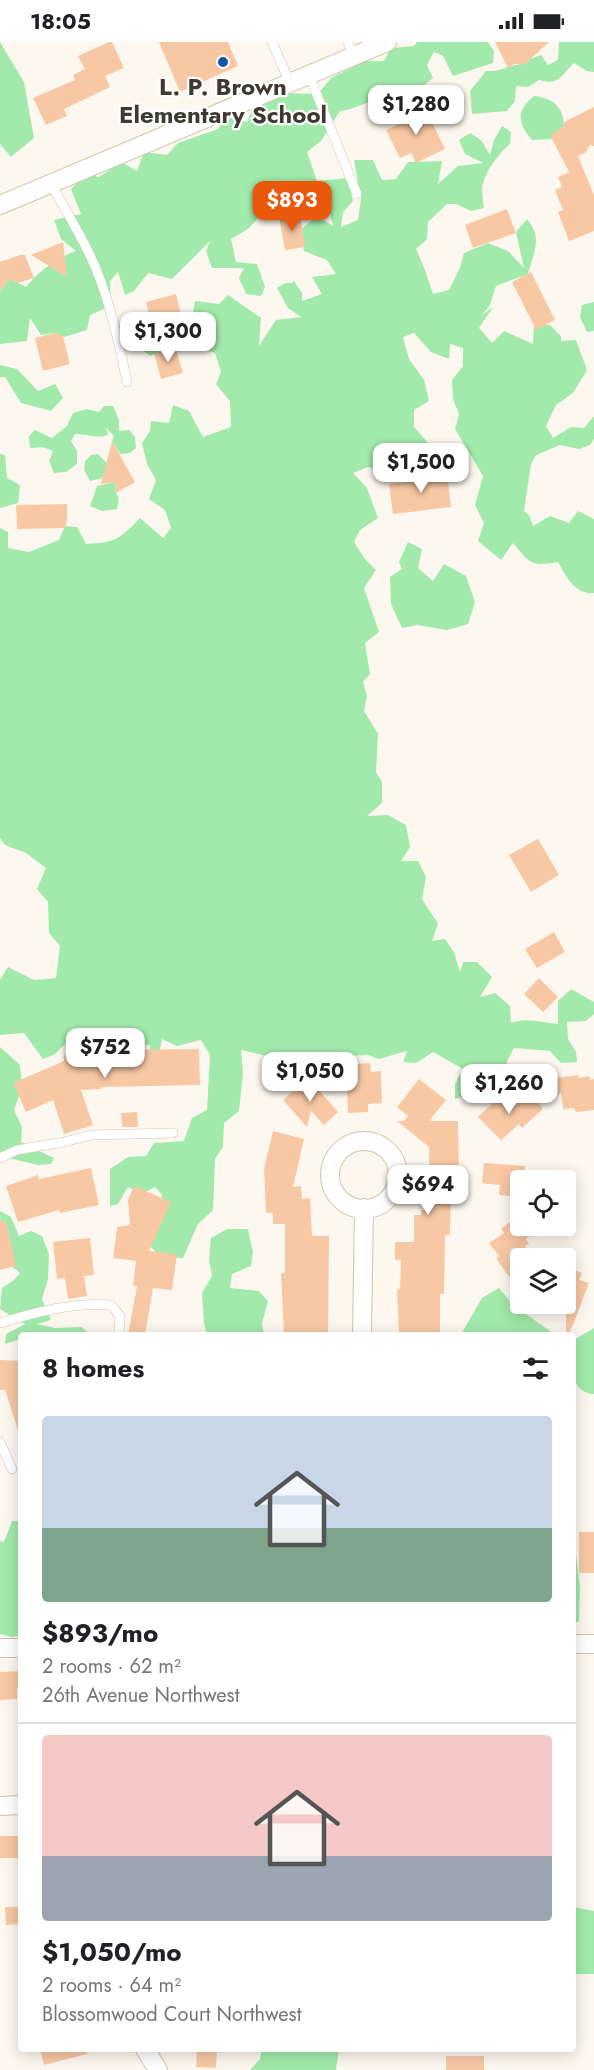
<!DOCTYPE html>
<html lang="en">
<head>
<meta charset="utf-8">
<style>
  body { margin:0; font-family:Jost,sans-serif; background:#f2f2f2; color:#202124; height:100vh; display:flex; flex-direction:column; font-size:22px; white-space:nowrap }
  * { box-sizing:border-box; margin:0 }
  p { font-size:20px; color:#757577 }
  .icon { flex:none; width:33px; height:33px; fill:none; stroke:currentColor; stroke-width:2; stroke-linecap:round; stroke-linejoin:round }
  .map { position:relative; flex:1; overflow:hidden }
  .side { position:absolute; left:18px; top:1290px; width:558px; height:720px; display:flex; flex-direction:column; background:#fff; border-radius:6px; box-shadow:0 3px 15px #0003 }
  .side>* { flex:none }
  .tools { position:absolute; left:510px; top:1128px; display:grid; gap:12px }
  .tools a { display:grid; place-items:center; width:66px; height:66px; border-radius:6px; background:#fff; box-shadow:0 3px 15px #0003; font-size:30px }
  .price { position:absolute; translate:-50% -51px; padding:0 14px; border-radius:12px; background:#fff; color:#222; font-size:20px; line-height:39px; filter:drop-shadow(0 2px 3px #0008) }
  .price::after { content:''; position:absolute; left:50%; top:36px; width:18px; height:14px; margin-left:-9px; background:inherit; clip-path:polygon(0 0,100% 0,50% 100%) }
  .price.active { background:#ea580c; color:#fff }
  ul { padding:0; list-style:none }
  li { display:grid; align-content:center; gap:12px; height:318px; padding:0 24px }
  li+li { border-top:2px solid #e0e0e0 }
  li span { display:grid; place-items:center; height:186px; border-radius:6px; color:#555 }
  li>.icon { margin-inline-start:auto }
  span .icon { width:108px; height:108px; fill:#fffc; stroke-width:1 }
  li b { font-size:26px }
  h2 { display:flex; justify-content:space-between; align-items:center; height:72px; padding:0 24px; font-size:26px }
  .status { display:flex; justify-content:space-between; align-items:center; height:42px; padding:0 30px; background:#fff; direction:ltr }
  .status svg { height:16px; fill:currentColor }
  .map>svg:first-child { display:block }
  .green { fill:#a1eaab }
  .building { fill:#f8c8a4 }
  .lines { fill:none; stroke-linecap:round; stroke-linejoin:round }
  .service-casing { stroke:#d0c3ad; stroke-width:10 }
  .minor-casing { stroke:#d0c3ad; stroke-width:20 }
  .service { stroke:#fff; stroke-width:9 }
  .minor { stroke:#fff; stroke-width:18 }
  .poi-dot { fill:#1356a6; stroke:#fff; stroke-width:2 }
  .labels { text-anchor:middle; dominant-baseline:central; stroke-width:4.5; stroke-linejoin:round; paint-order:stroke }
  .poi-label { font-size:24px; font-weight:bold; fill:#3f3931; stroke:#fff }
</style>
</head>
<body>
<div class="status"><b>18:05</b><svg viewBox="0 0 49 12"><path d="M0 12V9h3v3zM5 12V6h3v6zM10 12V3h3v9zM15 12V0h3v12zM26 1h20v11H26zM47 4h2v5h-2z"/></svg></div>
<div class="map">
<svg width="594" height="2028" viewBox="0 0 594 2028">
  <rect width="100%" height="100%" fill="#fdf8ef"/>
  <path class="green" d="M0,0L24,40L34,96L11,115L0,102Z
    M417,0H488L494,9L493,21L453,34L443,14L434,10L427,23L433,36L423,44H410L401,52L385,56L394,66L387,80L374,75L370,60L347,68L340,69L321,99L307,110L317,139L348,136L353,159L343,170L341,185L358,178L361,157L354,118H373L382,138L396,137L408,120L442,119L438,142L458,124L483,121L465,112L459,98L470,91L481,98L490,113L494,98L502,84L511,90L510,102C498,112 484,131 482,147C482,153 483,160 484,166L471,169L456,162H447L428,180L427,197L416,207L425,228L433,252L449,248L460,226L464,211L488,201L508,209L524,226L516,190L527,177C543,196 534,209 528,232L496,244L490,263L482,273L493,265L479,286L492,301L504,289L533,302L534,282L550,283L561,294V299L576,298L587,328L573,351L556,363L546,384L553,396L571,385L584,386L594,374V397L590,403L579,407L560,403L536,413L531,422L524,469L529,473L533,484L550,474L569,481L578,469L594,477V551C575,553 566,534 558,520C530,525 530,521 513,501L501,518L478,499L484,481L475,463L483,434L455,387L459,372L453,357L452,338L463,324V306L450,302L449,317L431,310L414,291L403,295L409,317L424,338L429,359L414,368V385L429,402L420,411L426,426L414,434L391,431L368,425L353,431L367,446L378,476L360,488L354,500L365,517L376,528L364,546L379,590L365,601L370,632L363,640L367,654L364,669L378,692L376,730L382,740V761L367,774L388,773L406,783L410,805L401,819H418L426,835L422,857L438,882L432,899L445,897L454,910L460,930L463,920H477L492,935L480,955L495,951L510,964L511,981C527,975 542,981 558,982V959L571,947L594,960V972L586,979L567,980L568,997L576,1010L577,1020L561,1021L550,1009L514,1006L507,1019L509,1037L495,1045L455,1057V1042L463,1027L433,1010L416,1021L403,1020L407,1009L379,1017L368,1013L320,1015L297,1020L284,1029L267,1014L241,1008L243,1031L239,1069L224,1081L223,1105L215,1117L213,1168L198,1182L183,1216L161,1215L149,1203L162,1153L155,1145L142,1152L128,1145L118,1162L110,1164V1127L128,1115L146,1114L154,1101L184,1099L192,1076L207,1068L210,1013L201,998L177,1004L162,997L157,1023H150V1003L112,1000L96,1008L69,998L55,1012L43,1017L24,991L0,993V938L8,925L34,938L56,936L60,904L49,891L48,860L37,847L46,826L26,811L5,803L0,796V486L8,490V506L29,510L59,498L65,484L77,485L86,502C116,500 119,498 140,476L163,496L171,486L165,468L149,457L156,438L147,422L142,401L150,389L151,379L169,381L173,363L189,369L203,395L231,385L230,359L216,342L221,330L215,311C189,301 174,304 150,314L137,303L134,289L144,275L160,277L170,286L180,288L192,276L195,259L219,262L228,253L261,276L259,304L276,278L301,275L288,266L277,246L285,241H292L294,239L302,251V259L322,252L312,235L336,232L327,218L304,209L299,189L317,174L333,184L328,163L298,159L258,176L248,187L231,197L236,220L257,222L265,245L261,254L246,252L239,236L244,226H212L206,209L210,199L172,237L148,231L134,249L125,253L118,230L110,239L111,264L90,273L87,288L64,295L55,291L41,293L30,276L27,299L0,302V249L10,237L26,245C39,229 56,216 76,209L61,197L54,178L81,172L71,147L86,132L99,135L121,120L137,129L144,110L167,113L178,101L218,87L226,74L247,80L253,66L278,51L318,52L331,36L365,19H384L391,6L414,4Z
    M559,0H594V30L587,29L574,21C560,34 560,44 539,38L528,45L516,44L515,59L507,69L472,72L470,49L486,29C503,30 509,22 525,22L530,17L541,13L548,23L558,18Z
    M534,54C555,57 564,65 564,87L552,97L532,98C517,81 516,69 534,54Z
    M594,260V289L587,290L580,275L582,263Z
    M0,323L17,327L38,349L55,342L63,356L51,369L21,361L5,335H0Z
    M104,364H113L119,378V389L129,388L135,395L136,406L130,411L120,412L112,399L114,394L106,386L108,393C96,397 88,392 75,392L71,399L77,409V422L66,430L54,431L49,419L53,409L43,405L30,406L29,394L35,388L52,396L67,384L73,371L87,367L99,370Z
    M0,412L5,413L7,436L20,443L18,461L0,466Z
    M98,412L107,421L103,436L90,439L84,428L85,419L91,413Z
    M115,440L116,451L119,456L117,467L102,469L90,464L97,444Z
    M408,500L422,507L418,526L433,539L444,522L466,534L475,560L468,582L447,588L417,583L402,586L391,562L390,535L402,527L399,520Z
    M0,1005L20,1023L22,1046L14,1068L22,1085L21,1100L54,1116L51,1122L38,1123L8,1116L0,1120Z
    M0,1169L11,1175L19,1194L31,1189L42,1194L49,1212L48,1237L42,1257L51,1278L37,1282L55,1286L81,1285L92,1293H21V1297L5,1302L6,1292L25,1282L0,1267L2,1246L14,1238L20,1231L1,1216Z
    M227,1187H248L253,1210L251,1224L232,1232L230,1246L259,1249L268,1259L262,1281L264,1293H207L204,1281L202,1251L212,1234L209,1217L211,1196Z
    M499,1246L513,1263L553,1291L560,1293H463V1289L482,1256Z
    M594,1286V1352C566,1350 573,1316 573,1296L575,1297Z
    M12,1479H21V1593L12,1595L0,1592V1499L4,1500Z
    M573,1489L580,1545L579,1579L573,1582Z
    M573,1865L594,1869V1932H573Z
    M262,2007H339L336,2028H250L260,2017Z"/>
  <path class="building" d="M109,0H112L124,26L105,34L110,45L64,67L67,74L46,83L33,56L75,38L73,33L85,27L78,14Z
    M159,0H228L238,24L180,50Z
    M495,0H549L525,22H514L508,26Z
    M423,62L445,107L416,121L411,111L400,116L386,88L410,77L407,70Z
    M594,65V104L590,103L586,110L578,114L594,153V189L569,199L558,170L563,168L555,148L562,145L558,135L569,130L552,97V92L564,84V80Z
    M507,167L516,191L473,206L465,183Z
    M300,172L305,205L285,208L279,175Z
    M63,200L67,235L31,213Z
    M20,213H25L34,236L18,241L10,237L0,249V220Z
    M531,230L555,278L536,288L512,240Z
    M176,252L183,280L169,284L160,277L150,276L146,260Z
    M55,291L63,294L70,322L43,329L35,296Z
    M175,304L183,331L161,337L154,312Z
    M112,399L135,440L116,451L115,440L101,442Z
    M447,431L451,465L393,472L389,442L415,439V435Z
    M67,462V478L65,486L17,487L16,463Z
    M538,797L559,833L531,850L509,813Z
    M554,890L565,910L537,926L525,907Z
    M539,936L558,955L543,970L524,952Z
    M199,1007L200,1043L101,1045V1047L81,1048L93,1083L64,1092L53,1058L26,1070L13,1041L64,1019V1013L109,1011V1008Z
    M370,1021L371,1030L381,1029L382,1061L368,1062V1070L348,1071L347,1042L356,1041L355,1022Z
    M579,1033L578,1036L590,1034V1038L594,1037V1068L576,1070L574,1066L563,1067L561,1050L551,1059L548,1037Z
    M308,1036L338,1070L324,1083L311,1069L307,1085L283,1058Z
    M419,1037L446,1058L429,1079H458L459,1142H451L450,1193H445L444,1252H440V1293H399L397,1247H400L401,1218H395V1200H414V1173H421V1168H424L425,1158H430L429,1105L397,1079H404L408,1074L397,1065Z
    M503,1051L515,1064L529,1051L543,1067L522,1086L519,1082L501,1098L478,1075Z
    M137,1070L138,1085H122L121,1071Z
    M273,1089L304,1097L293,1145L301,1144L302,1157L310,1156L312,1194H329L328,1293H284L281,1231H285V1182H273V1171H266L264,1127Z
    M484,1121L525,1124L523,1138H520V1155L499,1153L500,1143L482,1141Z
    M91,1126L99,1163L60,1171L59,1168L18,1180L6,1144L38,1133L39,1137Z
    M134,1144L171,1160L149,1209L177,1212L172,1248L153,1246L145,1293H128L137,1244H133L136,1219L113,1216L117,1185L130,1183L128,1158Z
    M518,1174L520,1178V1184H524L531,1193L526,1197L529,1202L525,1204L533,1216H520V1227L509,1235L496,1216L499,1214L489,1201L504,1191L501,1187Z
    M0,1179H6L16,1224L0,1228Z
    M90,1196L94,1233L84,1234L87,1254L68,1257L65,1236L57,1237L53,1200Z
    M566,1225L582,1231L579,1238L589,1241L569,1293H566Z
    M0,1318L21,1319V1387L18,1388L5,1348H0Z
    M579,1490H594V1531H579Z
    M21,1629V1646H17V1657L0,1658V1630Z
    M0,1794H21V1816H0Z
    M5,1865H21V1882L6,1883Z
    M40,2007H87V2012L44,2023Z
    M197,2007H217L216,2026L196,2025Z
    M446,2014H484V2028H446Z"/>
  <g class="lines">
    <g class="service-casing">
      <path id="service" d="M272,0L290,41
        M348,0L354,14
        M309,33L357,152
        M51,142C68,173 88,204 100,237C112,270 120,305 127,340
        M0,1116L17,1108L64,1100L91,1093L173,1091
        M0,1281C36,1270 74,1260 111,1263L120,1274L119,1293
        M0,1400L12,1427"/>
    </g>
    <g class="minor-casing">
      <path id="minor" d="M0,163L387,0
        M330 1133a34 34 0 1 1 68 0a34 34 0 1 1-68 0Z
        M362,1293L364,1166
        M573,1602H594
        M0,1606H21
        M0,1764L21,1763
        M145,2007L158,2028"/>
    </g>
    <use href="#service" class="service"/>
    <use href="#minor" class="minor"/>
  </g>
  <circle class="poi-dot" cx="223" cy="20" r="6"/>
  <g class="labels">
    <g class="poi-label">
      <text x="223" y="44">L. P. Brown<tspan x="223" dy="28">Elementary School</tspan></text>
    </g>
  </g>
</svg>
<div class="tools">
<a><svg class="icon" aria-label="locate" viewBox="0 0 24 24"><circle cx="12" cy="12" r="6"/><path d="M12 2v4M12 18v4M2 12h4M18 12h4"/></svg></a>
<a><svg class="icon" aria-label="layers" viewBox="0 0 24 24"><path d="M12 4l9 5-9 5-9-5zM3 14l9 5 9-5"/></svg></a>
</div>
<b class="price" style="left:416px;top:94px">$1,280</b>
<b class="price active" style="left:292px;top:190px">$893</b>
<b class="price" style="left:168px;top:321px">$1,300</b>
<b class="price" style="left:421px;top:452px">$1,500</b>
<b class="price" style="left:105px;top:1037px">$752</b>
<b class="price" style="left:310px;top:1061px">$1,050</b>
<b class="price" style="left:509px;top:1073px">$1,260</b>
<b class="price" style="left:428px;top:1174px">$694</b>
<section class="side">
<h2>8 homes<svg class="icon" aria-label="filters" viewBox="0 0 24 24"><path d="M4 7h16M4 17h16"/><circle cx="9" cy="7" r="2"/><circle cx="15" cy="17" r="2"/></svg></h2>
<ul>
<li><span style="background:linear-gradient(#c9d6e8 60%,#7fa58c 0)"><svg class="icon" aria-label="home" viewBox="0 0 24 24"><path d="M3 11l9-7 9 7M6 9v11h12V9"/></svg></span><div><b>$893/mo</b><p>2 rooms · 62 m²</p><p>26th Avenue Northwest</p></div></li>
<li><span style="background:linear-gradient(#f6c9c9 65%,#9aa5b1 0)"><svg class="icon" aria-label="home" viewBox="0 0 24 24"><path d="M3 11l9-7 9 7M6 9v11h12V9"/></svg></span><div><b>$1,050/mo</b><p>2 rooms · 64 m²</p><p>Blossomwood Court Northwest</p></div></li>
</ul>
</section>
</div>
</body>
</html>
